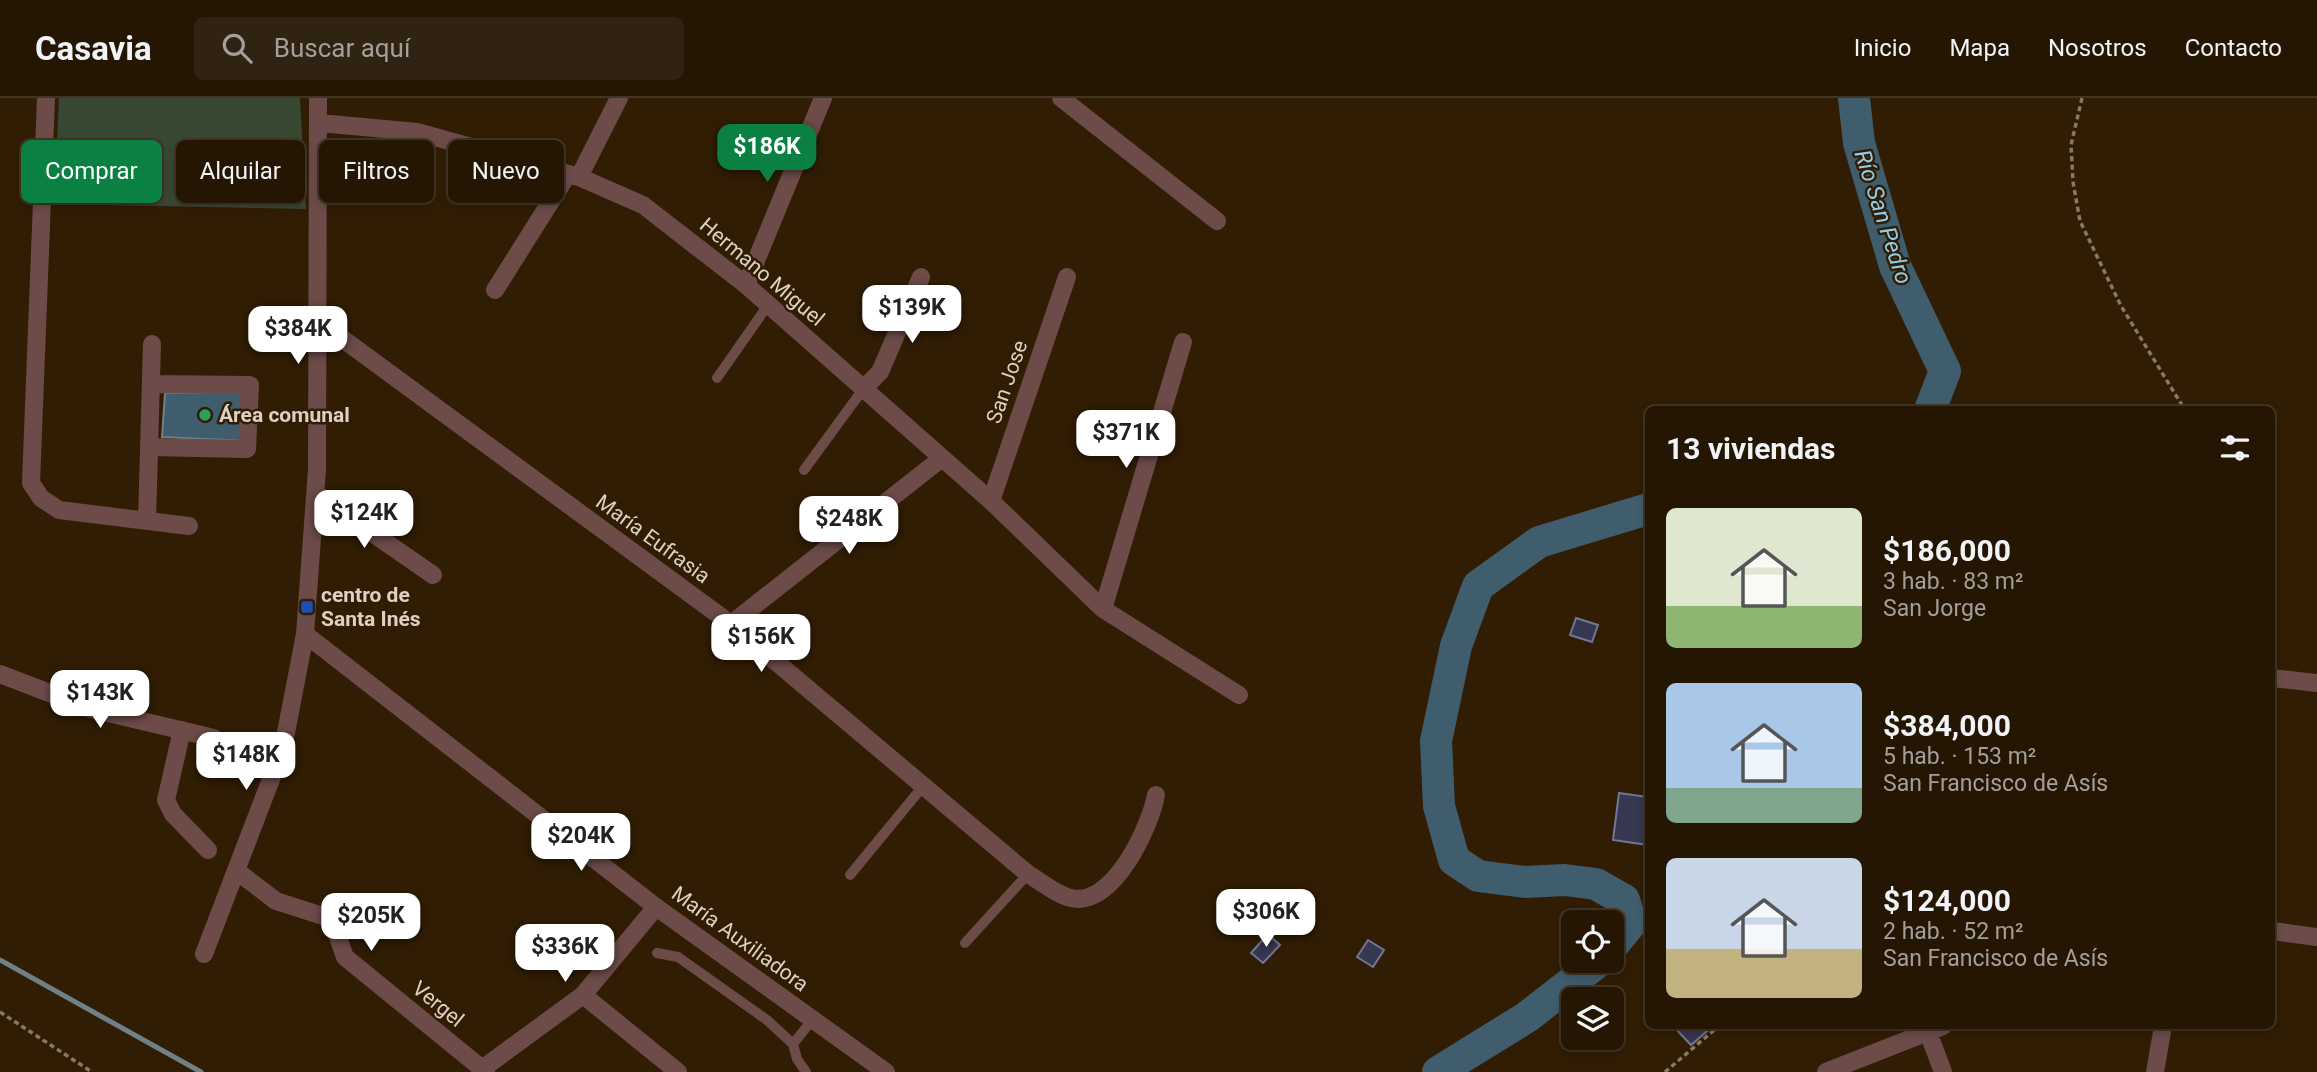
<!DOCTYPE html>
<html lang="es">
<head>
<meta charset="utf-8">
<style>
  body { margin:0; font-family:Roboto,sans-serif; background:#302312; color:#f1f3f6; height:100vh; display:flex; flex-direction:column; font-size:26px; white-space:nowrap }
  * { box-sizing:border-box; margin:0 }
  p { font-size:23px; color:#a39f9a }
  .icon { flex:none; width:38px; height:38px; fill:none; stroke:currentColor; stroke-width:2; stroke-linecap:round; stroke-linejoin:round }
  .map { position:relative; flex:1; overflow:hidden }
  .drawer { position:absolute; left:1645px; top:308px; width:630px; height:623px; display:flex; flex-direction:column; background:#241603; border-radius:10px; box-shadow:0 4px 10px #0003,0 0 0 2px #413525 }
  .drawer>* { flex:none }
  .guide { position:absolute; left:21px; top:42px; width:665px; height:63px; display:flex; gap:14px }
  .buttons { position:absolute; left:1561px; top:812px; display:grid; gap:14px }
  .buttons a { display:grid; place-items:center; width:63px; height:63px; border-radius:10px; background:#241603; box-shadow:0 4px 10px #0003,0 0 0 2px #413525; font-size:35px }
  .price { position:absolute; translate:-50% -60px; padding:0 16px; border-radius:14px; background:#fff; color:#222; font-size:23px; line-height:46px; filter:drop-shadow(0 2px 4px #0008) }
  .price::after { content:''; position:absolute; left:50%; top:42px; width:21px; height:16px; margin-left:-10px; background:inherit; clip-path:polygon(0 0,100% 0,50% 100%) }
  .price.current { background:#0b8043; color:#fff }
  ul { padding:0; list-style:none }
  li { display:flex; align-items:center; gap:21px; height:175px; padding:0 21px }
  li span { display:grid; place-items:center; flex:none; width:196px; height:140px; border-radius:10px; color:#555 }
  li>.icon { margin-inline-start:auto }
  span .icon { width:84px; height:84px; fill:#fffc; stroke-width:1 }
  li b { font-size:30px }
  h2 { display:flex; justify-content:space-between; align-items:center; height:84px; padding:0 21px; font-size:30px }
  .pill { padding:0 24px; border-radius:10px; background:#241603; box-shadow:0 4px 10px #0003,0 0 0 2px #413525; font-size:24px; line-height:63px }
  .pill.current { background:#0b8043; color:#fff }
  header { display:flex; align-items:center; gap:42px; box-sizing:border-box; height:98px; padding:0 35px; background:#241603; border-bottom:2px solid #413525 }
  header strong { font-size:33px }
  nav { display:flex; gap:38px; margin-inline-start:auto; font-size:24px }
  .search { width:490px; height:63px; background:#302312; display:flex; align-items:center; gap:18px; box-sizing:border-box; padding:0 24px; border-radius:10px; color:#a39f9a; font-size:26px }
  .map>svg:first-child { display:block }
  .green { fill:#384833 }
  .water { fill:#405d6d; stroke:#6f8087; stroke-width:2 }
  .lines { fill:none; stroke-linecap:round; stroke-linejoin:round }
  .stream { stroke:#6f8087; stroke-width:5 }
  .river { stroke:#405d6d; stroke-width:32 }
  .building { fill:#363750; stroke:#737594; stroke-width:2 }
  .path { stroke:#887864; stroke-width:3.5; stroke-dasharray:5 3.5; stroke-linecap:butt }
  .service { stroke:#6c4b49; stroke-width:10 }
  .minor { stroke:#6c4b49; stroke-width:18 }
  .leisure-dot { fill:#2e9e5b; stroke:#301d04; stroke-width:2.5 }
  .transit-dot { fill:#1a4fb4; stroke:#301d04; stroke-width:2.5 }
  .labels { text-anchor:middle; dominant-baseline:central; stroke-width:5; stroke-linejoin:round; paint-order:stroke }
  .street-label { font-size:21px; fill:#ded1c3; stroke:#301d04 }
  .poi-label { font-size:21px; font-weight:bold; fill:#ded1c3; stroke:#301d04; text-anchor:start }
  .water-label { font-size:23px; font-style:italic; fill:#92ccea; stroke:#301d04 }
</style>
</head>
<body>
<header>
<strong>Casavia</strong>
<div class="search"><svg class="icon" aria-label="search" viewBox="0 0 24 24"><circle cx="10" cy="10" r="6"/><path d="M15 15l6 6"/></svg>Buscar aquí</div>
<nav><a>Inicio</a><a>Mapa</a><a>Nosotros</a><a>Contacto</a></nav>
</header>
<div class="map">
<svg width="2317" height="974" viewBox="0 0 2317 974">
  <rect width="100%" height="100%" fill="#301d04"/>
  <path class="green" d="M59,0H300L306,111L54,106Z"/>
  <path class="water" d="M247,294L246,343L162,339L165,295Z"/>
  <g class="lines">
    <path class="stream" d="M0,862L201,974"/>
    <path class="river" d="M1854,0L1859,45L1895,168L1945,273L1930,312
      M1612,848L1631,825L1624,802L1596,786L1565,782L1525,784L1478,778L1454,762L1439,708L1436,643L1456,548L1478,488L1539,444L1648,411
      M1438,974L1527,919L1599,863"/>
  </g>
  <path class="building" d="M332,41L380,42V68L333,71Z
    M1576,520L1598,527L1592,544L1570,537Z
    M1619,695L1648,699V747L1613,742Z
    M1268,836L1280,847L1263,865L1251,855Z
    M1368,842L1384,852L1373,869L1357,859Z
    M1673,928H1713L1691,947Z"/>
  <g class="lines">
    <path class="path" d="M2082,0L2071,47L2073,84L2080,123L2121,208L2185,312
      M2272,493L2274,506L2272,563
      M0,914L92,974
      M1665,974L1719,928"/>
    <path class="service" d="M717,280L768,207
      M804,372L864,290
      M850,777L924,687
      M965,845L1028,776
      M657,855L678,859L767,922L793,946L797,961L806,974
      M793,946L813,921"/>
    <path class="minor" d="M46,0L31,385L41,400L59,412L189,428
      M1061,0L1217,123
      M320,25L417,34L579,79L643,107L746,187L991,403L1103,511L1239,597
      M579,79L619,0
      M746,187L823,0
      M495,192L568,76
      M317,222L731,526L1028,776C1040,783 1057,797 1071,800C1113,810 1150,729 1156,697
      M864,290L880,274L921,179
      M149,349L247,351L250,287L151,286
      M316,396L433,477
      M991,403L1067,179
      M147,423L152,246
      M1103,511L1183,244
      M731,526L942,360
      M305,536L656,809L886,974
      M0,576L91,611L214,640
      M2272,580L2317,585
      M182,632L166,702L173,716L208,752
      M238,774L276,803L326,819L335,831L345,859L486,974
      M2272,833L2317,839
      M204,856L283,650L305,536L317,371L318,0
      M583,897L678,974
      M1928,934L1943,974
      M482,971L583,897L656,809
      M1826,974L1943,928
      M2155,974L2163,928"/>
  </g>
  <circle class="leisure-dot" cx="205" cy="317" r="7"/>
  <rect class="transit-dot" x="300" y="502" width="14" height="14" rx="3.5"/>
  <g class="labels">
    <g class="street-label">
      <text transform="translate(762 174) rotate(40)">Hermano Miguel</text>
      <text transform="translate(1007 284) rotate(-71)">San Jose</text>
      <text transform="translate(653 441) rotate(36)">María Eufrasia</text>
      <text transform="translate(740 841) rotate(36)">María Auxiliadora</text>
      <text transform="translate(438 906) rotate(39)">Vergel</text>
    </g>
    <g class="poi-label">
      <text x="219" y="317">Área comunal</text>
      <text x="321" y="497">centro de<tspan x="321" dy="24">Santa Inés</tspan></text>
    </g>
    <g class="water-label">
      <text transform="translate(1883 119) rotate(72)">Río San Pedro</text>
    </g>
  </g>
</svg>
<div class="buttons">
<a><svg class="icon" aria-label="locate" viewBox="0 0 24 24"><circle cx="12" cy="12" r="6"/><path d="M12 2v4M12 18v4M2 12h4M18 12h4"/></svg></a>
<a><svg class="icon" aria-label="layers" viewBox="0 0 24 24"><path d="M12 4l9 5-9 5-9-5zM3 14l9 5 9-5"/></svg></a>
</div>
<b class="price current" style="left:767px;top:86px">$186K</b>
<b class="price" style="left:912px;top:247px">$139K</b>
<b class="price" style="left:298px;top:268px">$384K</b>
<b class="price" style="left:1126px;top:372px">$371K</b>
<b class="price" style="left:364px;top:452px">$124K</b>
<b class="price" style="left:849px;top:458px">$248K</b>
<b class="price" style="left:761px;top:576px">$156K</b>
<b class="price" style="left:100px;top:632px">$143K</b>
<b class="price" style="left:246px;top:694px">$148K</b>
<b class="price" style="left:581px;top:775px">$204K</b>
<b class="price" style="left:1266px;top:851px">$306K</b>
<b class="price" style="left:371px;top:855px">$205K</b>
<b class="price" style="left:565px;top:886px">$336K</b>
<div class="guide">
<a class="pill current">Comprar</a>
<a class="pill">Alquilar</a>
<a class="pill">Filtros</a>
<a class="pill">Nuevo</a>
</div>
<section class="drawer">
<h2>13 viviendas<svg class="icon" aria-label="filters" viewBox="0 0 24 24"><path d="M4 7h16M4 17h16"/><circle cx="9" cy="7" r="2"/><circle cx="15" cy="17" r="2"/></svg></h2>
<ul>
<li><span style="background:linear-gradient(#dfe7d0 70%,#8fb573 0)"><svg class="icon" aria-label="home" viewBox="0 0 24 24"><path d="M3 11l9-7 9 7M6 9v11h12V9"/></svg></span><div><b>$186,000</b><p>3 hab. · 83 m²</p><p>San Jorge</p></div></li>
<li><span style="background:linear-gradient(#a9c7e8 75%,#7fa58c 0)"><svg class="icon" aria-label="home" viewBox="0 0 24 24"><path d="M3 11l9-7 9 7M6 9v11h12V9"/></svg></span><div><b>$384,000</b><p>5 hab. · 153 m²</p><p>San Francisco de Asís</p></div></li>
<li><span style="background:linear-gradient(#c9d6e8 65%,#c2b280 0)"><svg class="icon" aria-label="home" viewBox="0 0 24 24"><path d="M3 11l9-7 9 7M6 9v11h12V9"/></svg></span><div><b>$124,000</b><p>2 hab. · 52 m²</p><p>San Francisco de Asís</p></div></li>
</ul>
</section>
</div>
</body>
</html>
